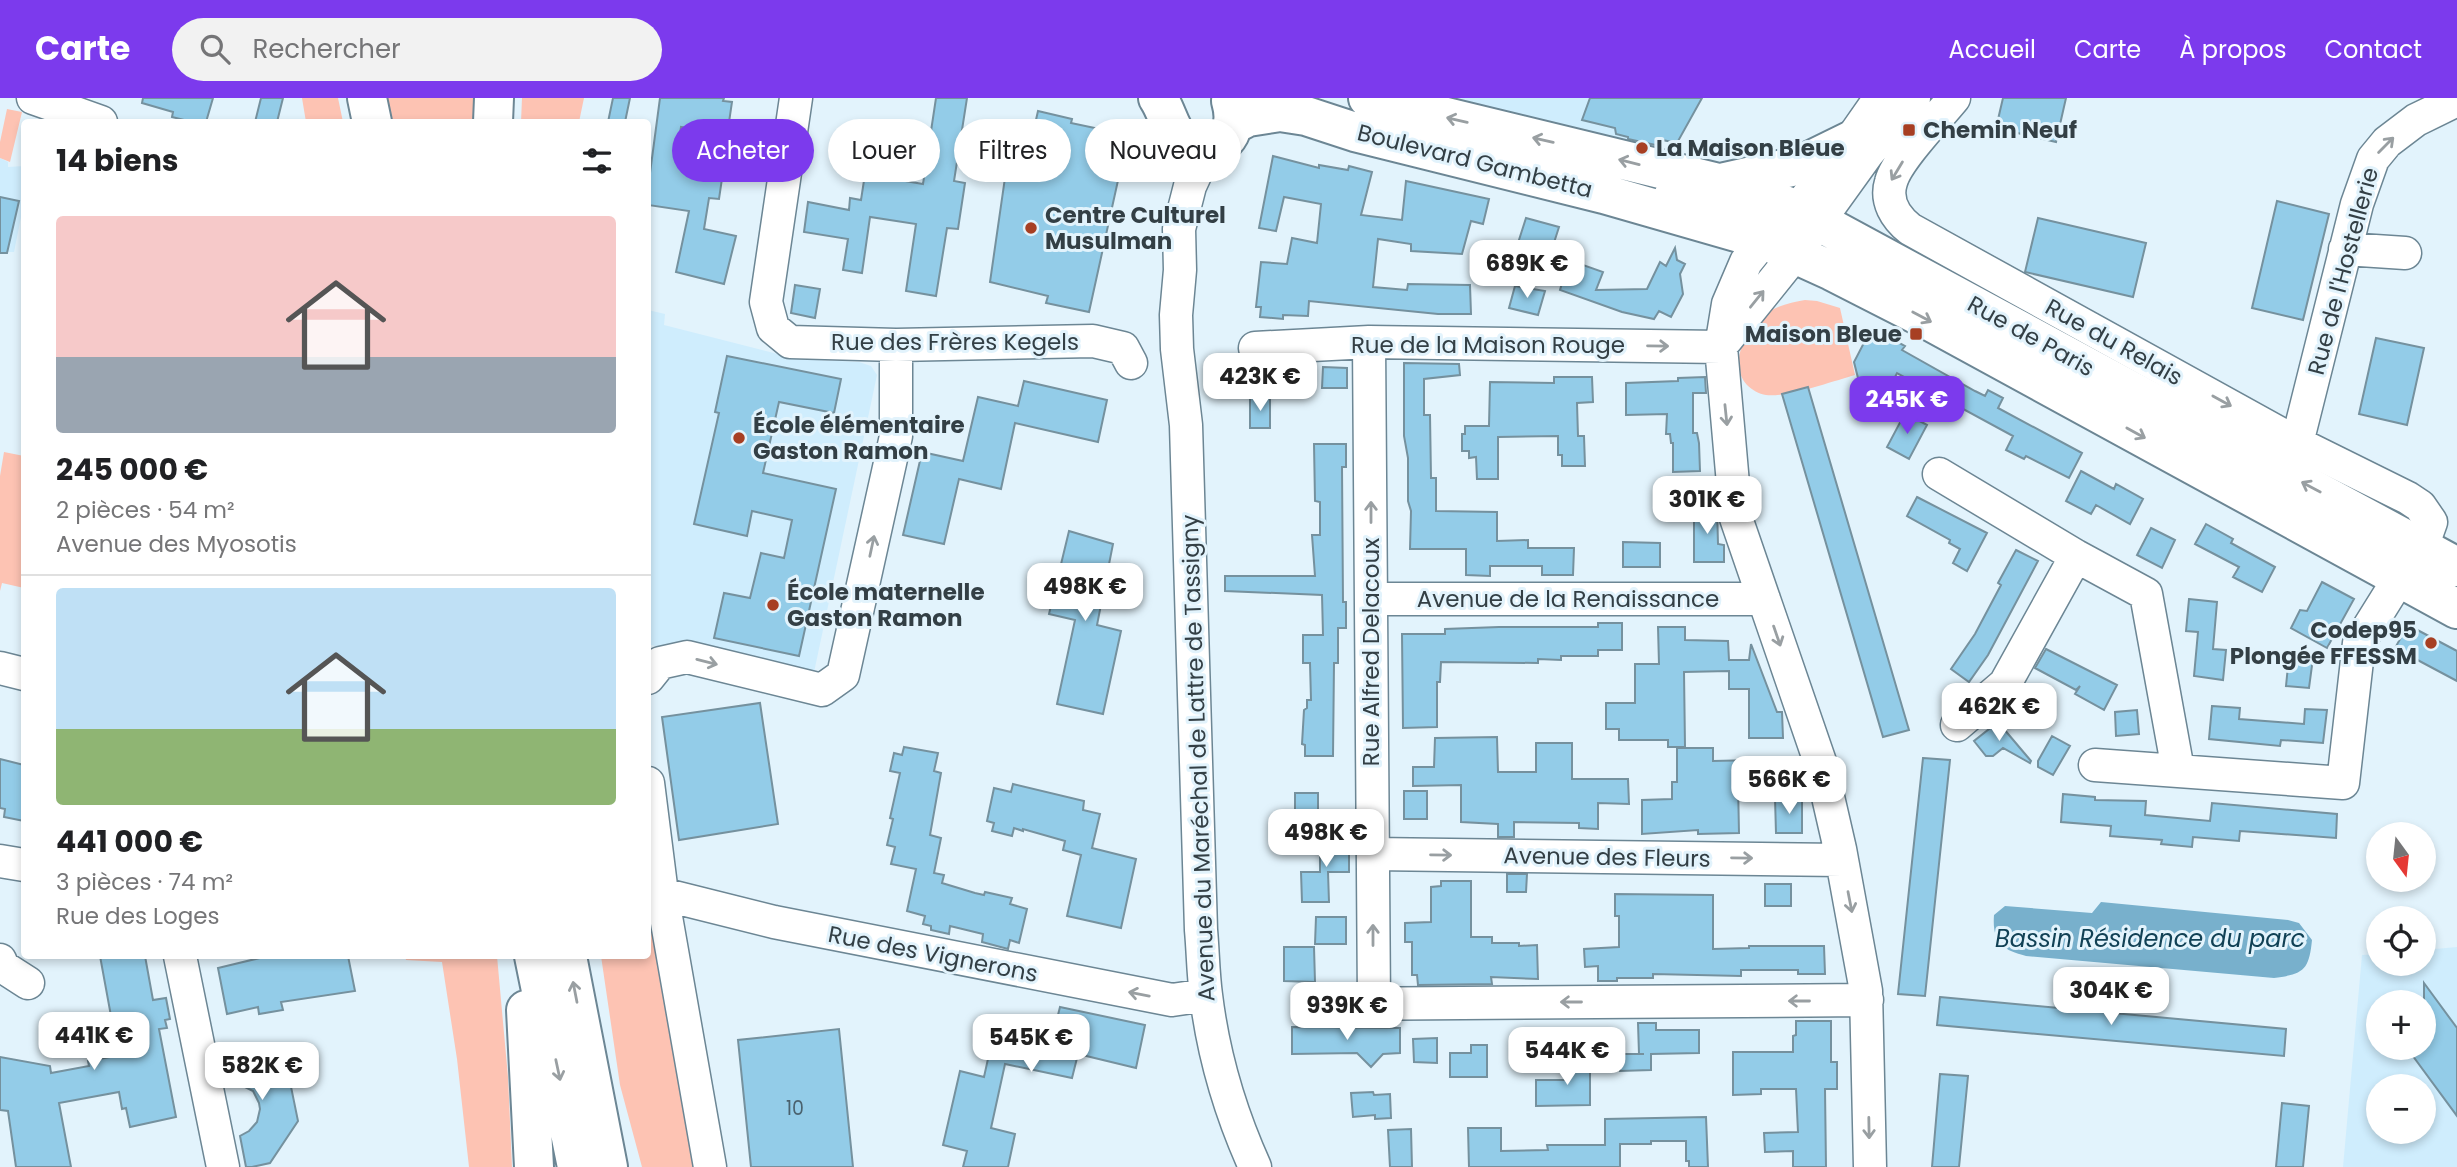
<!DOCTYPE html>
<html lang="fr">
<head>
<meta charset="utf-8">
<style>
  body { margin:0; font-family:Poppins,sans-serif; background:#f2f2f2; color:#202124; height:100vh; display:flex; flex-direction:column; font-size:26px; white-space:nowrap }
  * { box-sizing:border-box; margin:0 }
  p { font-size:23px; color:#757577 }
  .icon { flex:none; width:38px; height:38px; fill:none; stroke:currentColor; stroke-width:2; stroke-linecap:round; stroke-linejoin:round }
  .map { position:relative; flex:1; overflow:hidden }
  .sheet { position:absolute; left:21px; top:21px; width:630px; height:840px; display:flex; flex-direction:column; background:#fff; border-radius:7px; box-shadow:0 4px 10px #0003 }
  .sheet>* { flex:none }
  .banner { position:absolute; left:672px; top:21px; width:665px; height:63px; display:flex; gap:14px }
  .needle { width:46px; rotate:165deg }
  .controls { position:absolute; left:2366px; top:724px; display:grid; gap:14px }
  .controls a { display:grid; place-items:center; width:70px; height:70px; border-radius:50%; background:#fff; box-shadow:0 4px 10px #0003; font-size:35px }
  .price { position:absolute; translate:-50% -60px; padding:0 16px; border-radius:14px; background:#fff; color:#222; font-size:23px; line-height:46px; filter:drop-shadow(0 2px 4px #0008) }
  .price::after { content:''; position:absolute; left:50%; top:42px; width:21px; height:16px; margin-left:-10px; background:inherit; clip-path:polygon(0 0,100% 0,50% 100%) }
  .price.active { background:#7c3aed; color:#fff }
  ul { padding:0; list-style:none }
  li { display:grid; align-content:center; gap:14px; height:371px; padding:0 35px }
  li+li { border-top:2px solid #e0e0e0 }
  li span { display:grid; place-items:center; height:217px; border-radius:7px; color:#555 }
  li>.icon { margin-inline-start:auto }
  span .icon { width:126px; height:126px; fill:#fffc; stroke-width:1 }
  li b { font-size:30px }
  h2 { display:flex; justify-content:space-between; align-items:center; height:84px; padding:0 35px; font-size:30px }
  .pill { padding:0 24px; border-radius:32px; background:#fff; box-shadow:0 4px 10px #0003; font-size:24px; line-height:63px }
  .pill.active { background:#7c3aed; color:#fff }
  header { display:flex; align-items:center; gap:42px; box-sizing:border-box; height:98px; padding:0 35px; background:#7c3aed; color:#fff }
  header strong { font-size:33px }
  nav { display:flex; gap:38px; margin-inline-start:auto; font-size:24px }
  .search { width:490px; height:63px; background:#f2f2f2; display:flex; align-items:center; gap:18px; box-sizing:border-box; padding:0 24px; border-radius:38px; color:#757577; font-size:26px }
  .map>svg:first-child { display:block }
  .built { fill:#cfedfd; fill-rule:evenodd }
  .green { fill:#fdc3b3 }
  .water { fill:#78b0cc }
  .building { fill:#93cce8; stroke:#75919e; stroke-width:2 }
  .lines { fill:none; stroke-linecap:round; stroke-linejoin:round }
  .minor-casing { stroke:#6c8694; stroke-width:35 }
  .major-casing { stroke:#6c8694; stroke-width:42 }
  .highway-casing { stroke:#6c8694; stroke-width:42 }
  .minor { stroke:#fff; stroke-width:32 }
  .major { stroke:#fff; stroke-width:38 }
  .highway { stroke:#fff; stroke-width:38 }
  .oneway { stroke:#999fa2 }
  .poi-dot { fill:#a73f23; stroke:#e2f3fc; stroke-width:2.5 }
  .labels { text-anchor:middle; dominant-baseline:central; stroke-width:6; stroke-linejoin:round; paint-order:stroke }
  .number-label { font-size:19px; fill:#4b626e }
  .poi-label { font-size:23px; font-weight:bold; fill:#333f45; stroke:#e2f3fc; text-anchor:start }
  .street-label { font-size:23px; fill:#333f45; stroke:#e2f3fc }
  .water-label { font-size:24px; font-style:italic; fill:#114155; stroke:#e2f3fc }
</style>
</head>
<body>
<header>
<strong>Carte</strong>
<div class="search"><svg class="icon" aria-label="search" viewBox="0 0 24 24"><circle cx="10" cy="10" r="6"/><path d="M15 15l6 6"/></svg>Rechercher</div>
<nav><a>Accueil</a><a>Carte</a><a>À propos</a><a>Contact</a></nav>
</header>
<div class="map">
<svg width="2457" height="1069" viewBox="0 0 2457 1069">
  <rect width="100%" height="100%" fill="#e2f3fc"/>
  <path class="built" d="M1441,0H1702L1677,45L1662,42L1658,54Z
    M0,60L8,64V69L24,68V104L14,154H0Z
    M648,212L665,216L664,227L797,261L859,264L871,268L877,277L813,579L690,545L671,546L663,550L648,546Z
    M2457,849V1069H2343L2362,857L2378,856V866H2424V852ZM2378,905H2424V950H2378ZM2378,989H2424V1034H2378Z"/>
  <path class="green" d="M302,0H338L343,24H306Z
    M380,0H473V24H385Z
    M522,0H584L579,24H521Z
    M7,11L22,14L10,64L0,60V44Z
    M1805,202L1817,203L1840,210L1855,277C1834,283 1785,300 1766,297C1759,296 1752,292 1747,287C1727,265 1747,228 1769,214C1779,207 1793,204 1805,202Z
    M4,354L24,358V490L2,485L0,493V378Z
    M648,809L667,884L702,1069H642L620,987L601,858H648Z
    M405,858H497L508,979L512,1069H469L457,961L442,864L406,862Z"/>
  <path class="water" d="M2101,804L2288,822L2299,825L2312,842C2309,872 2304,876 2274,880L2026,858C2002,852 1992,844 1994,817L2005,808L2092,815Z"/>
  <path class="building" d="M143,0H213L206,24H192L172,19L173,14L142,5Z
    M261,0H283L277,24H255Z
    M613,0H630L625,24H608Z
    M660,0H724L723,3L732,4L728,31L719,30L718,35L681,29L676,62L713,67L712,73L723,74L719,101L709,100L704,131L736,138L724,186L676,174L689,113L648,107V90Z
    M936,0H967L954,83L965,85L958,131L947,130L936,198L906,193L916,126L870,119L862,175L843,172L848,141L804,134L808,104L849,112L850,100L861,102L865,76L923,86Z
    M1590,0H1702L1677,45L1662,42L1660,48L1628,41V39L1616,36L1615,30L1582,22Z
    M2003,0H2066L2056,44L1996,30Z
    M1038,13L1072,21L1071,25L1128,37L1089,214L1046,205L1048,198L990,184L1009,52L1023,56L1028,34L1033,35Z
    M1273,58L1319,70V67L1348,72L1349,68L1372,74L1361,117L1402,122L1406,83L1489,101L1483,126L1471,123L1462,156L1411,153V146L1378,141L1373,189L1407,192L1408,186L1470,187L1471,216H1438L1309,203L1308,218L1283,217V221L1260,219L1261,209H1256L1261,164L1287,166L1292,140L1317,145L1321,106L1284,99L1276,133L1259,130Z
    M0,99L19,103L7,155H0Z
    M2277,103L2329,116L2303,222L2252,210Z
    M1526,120L1559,129L1551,154L1518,145Z
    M2038,120L2146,145L2133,199L2025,174Z
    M1675,150L1677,162L1685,166L1680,176L1683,196L1671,219L1659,213L1654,221L1622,214L1560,192L1569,162L1603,174L1596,192L1647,191L1660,164L1666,168Z
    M795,187L820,191L815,220L791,215Z
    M1515,188L1545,193L1538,217L1509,210Z
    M1876,232L1905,248L1902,252L1975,293L1985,298L1988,292L2003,300L1998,310L2082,355L2069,380L2026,358L2024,361L2006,352L2013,338L1897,275L1885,299L1859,284L1854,264L1868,237L1872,240Z
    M2376,240L2424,250L2407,327L2359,316Z
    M727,258L841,281L834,315L779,304L763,375L836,391L799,558L714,540L724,495L750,500L761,455L784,460L792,422L752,413L747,438L694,426L719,315L715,314Z
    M1314,265V275L1279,276V267Z
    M1404,265L1459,266L1460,277L1424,281V317H1430L1431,380H1436V413L1497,414V443L1528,442V450H1574L1573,477H1542V468H1490V478L1466,477V451H1410L1411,413L1408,403V360L1404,338Z
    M1323,269L1347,270V290H1322Z
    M1554,279H1592L1593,304L1577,305L1578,338H1584L1585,368H1562V357H1558V338L1498,339V381H1477L1476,359L1469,360V353H1462V336H1465V328H1489L1490,284L1554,285Z
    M1705,279L1706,295H1693V335H1697L1699,345L1700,373L1673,374V345H1671L1670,336H1666L1667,316L1626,317V285L1678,283V280Z
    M1024,283L1107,302L1098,344L1015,325L1001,391L959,381L944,446L903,437L922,354L963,363L978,299L1018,308Z
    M1808,289L1909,632L1883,639L1782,296Z
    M1250,299L1270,300V330H1250Z
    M1905,315L1927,327L1909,361L1887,349Z
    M1314,346H1346V369H1342L1343,504H1346V530H1338V565H1334L1333,658H1305V647L1302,646L1304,612L1307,610V602H1311L1310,565H1303V537H1323L1322,497L1225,493V478H1315L1312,437H1320V404L1315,403Z
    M2081,373L2114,391L2116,386L2143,401L2130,426L2096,407L2091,416L2066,403Z
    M1917,399L1987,435L1967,473L1953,465L1960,451L1949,445L1950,442L1907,418Z
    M1694,408L1717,409L1718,446L1724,447V464H1694Z
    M2206,426L2233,441L2231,445L2275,469L2262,494L2233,479L2239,469L2195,446Z
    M2151,430L2175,442L2162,470L2137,457Z
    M1069,433L1113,446L1097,527L1121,533L1103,616L1057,606L1075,522L1049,516Z
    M1623,444L1660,445V469H1623Z
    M2016,452L2038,463L1988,557L1969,584L1951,571L1975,536L2001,487L1998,485Z
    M2322,484L2354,501L2327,550L2291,530L2300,512L2307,513Z
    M2189,501L2217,504L2213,551L2226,552L2223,582L2194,578L2198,534L2186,533Z
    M1598,525H1622V552H1598V558H1561V562L1538,561V565L1441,564L1440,584H1437V629L1403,630L1402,536H1445V531L1499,529H1598Z
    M2408,527L2457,553V583L2395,550Z
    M1658,529H1685V542L1728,543L1729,562H1749L1751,546L1777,614H1782L1783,640H1749V591H1729V573L1684,574L1685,649H1668V642H1619V631H1606V605H1635V566H1659Z
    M2046,551L2117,587L2104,612L2075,596L2080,588L2076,592L2035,570Z
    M2289,558L2313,560L2309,590L2286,588Z
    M760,605L778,726L679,742L662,619Z
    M2212,608L2240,610L2239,621L2304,626L2305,611L2327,612L2323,645L2281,642L2280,648L2209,641Z
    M2137,612L2139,636L2116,638L2115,614Z
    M1998,624L2031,663L2030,665L2003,650L1993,658H1986L1974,643Z
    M2052,638L2070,648L2053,677L2038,669V663Z
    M1497,639L1498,674H1536V645H1572V681H1628L1629,706L1598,705V731L1579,730V725L1514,724V739H1498V726L1461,724V687L1413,688V669H1434L1435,640Z
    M904,649L938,655L934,673L941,675L930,737L941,740L934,775L944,777L942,785L975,795L984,797L985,794L1012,800L1010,806L1027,811L1019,845L1010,842L1008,851L982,844L983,836L950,828L949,836L931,832V828L923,826L925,818L907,813L916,771L891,766L895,749L887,747L893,721L890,720L900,675L890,673L894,655L902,657Z
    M1677,650H1713V663L1755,662V685H1738L1739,735L1698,736V732L1642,736V702L1672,701V684H1677Z
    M1923,660L1950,662L1925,898L1898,896Z
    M0,661L24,667V723L4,719L5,711L0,710Z
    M1013,686L1084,703L1083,712L1100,716L1092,750L1136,761L1121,830L1067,818L1081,757L1063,752L1065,743L1023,731V733L1014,730L1012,738L992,733L994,725L987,723L994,690L1011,694Z
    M1404,693H1427V721H1404Z
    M1295,695H1318V719H1295Z
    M2063,696L2095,699V702L2146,703L2145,717L2210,723L2212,705L2337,716L2336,740L2240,733L2239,743L2193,739L2192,749L2161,746L2162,742L2110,738L2111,728L2061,724Z
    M1775,700L1802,701V735H1776Z
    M1320,739H1349V774H1328L1329,804H1302L1301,774H1320Z
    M1507,776H1527L1526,794H1507Z
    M1441,783H1471V839H1492V845H1519V848L1537,847L1538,881L1491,879L1492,886L1418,887L1417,877H1412V844H1405V825L1431,824V789L1441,788Z
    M1765,786H1791V808H1765Z
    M1615,796L1713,797V851L1749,850V848H1824L1825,876H1798V872H1741V878L1653,876V880H1617V883H1598V868L1585,869L1584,851L1619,849V818H1615Z
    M1316,819H1346V846H1315Z
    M1284,849H1314L1315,884L1284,883Z
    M100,858H145L153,902L166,900L170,921L165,922L167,930L159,931L176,1019L130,1029L126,1010L122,1011L119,994L59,1005L71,1069H16L8,1013L0,1012V959L50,968L51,975L89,968L88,963L116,958L108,918H111Z
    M268,858H348L355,893L281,904L283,912L259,916L258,909L227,916L218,870Z
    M2424,885L2457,930V1018L2407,950H2424Z
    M1940,899L2286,931L2284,958L1937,927Z
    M1060,909L1145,927L1136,970L1078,956L1072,980L1005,966L991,1030L1015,1036L1008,1069H963L967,1053L943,1047L960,973L984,979L997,920L1054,933Z
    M1796,923H1831V964H1837V991H1825L1826,1069H1793V1053L1765,1054L1764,1035L1798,1034L1796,991H1761V996L1733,997V954H1793V938L1796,937Z
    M1638,925H1656V932H1699V955L1651,956V972L1620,973V956H1644H1639Z
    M1292,929L1400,930V955L1383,956L1371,969L1357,955L1292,956Z
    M839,931L853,1069H751L738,942Z
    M1437,940V965L1414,964L1413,941Z
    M245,946L288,974L298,1023L270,1065L252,1069H246L240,1038L249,1033L257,1024L260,1011L259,1005L253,993L239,986H228L221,950Z
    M1471,947H1487V979H1450V955H1471Z
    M1569,962H1590V1007L1536,1008V982H1568Z
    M1940,976L1968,978L1959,1069H1932Z
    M1373,994L1374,997L1390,996L1391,1020L1375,1021V1017L1353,1019L1351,995Z
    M2282,1005L2309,1008L2303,1069H2276Z
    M1706,1019L1708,1069H1689V1063H1686V1043H1651V1046H1620V1069H1469L1468,1030H1501V1053L1548,1052L1547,1047H1605V1021Z
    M1411,1031L1412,1069H1390L1388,1032Z"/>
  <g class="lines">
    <g class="minor-casing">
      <path id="minor" d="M33,0L101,24
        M796,0L766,204L773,230L790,244L896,247L1093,243L1123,250L1131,265
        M1954,0C1938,20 1897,61 1891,84C1885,103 1896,120 1910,131L2297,345L2408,400L2420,408L2431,424L2426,438L2402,481L2392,492L2359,545L2343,685L2095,667
        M1207,51L1190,88L1179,131L1180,172L1176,217L1177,251L1186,327L1201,832C1203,853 1203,875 1206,897C1213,955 1231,1016 1255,1069
        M1670,98L1739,112L1781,125L1797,124
        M2345,151L2405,155
        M1726,242L1796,155L1868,55L1914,0
        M1369,244L1374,906
        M1255,250L1369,244L1721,249
        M2297,345L2357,106L2373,61L2387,44L2416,22L2457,2
        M1939,376L2076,458L2146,496L2178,672
        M1371,501H1764
        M0,570L24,576
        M648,580L660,565L687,559L822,592L843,577L896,338V247
        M1957,627L2005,586L2076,458
        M648,685L662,796L710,1069
        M1373,756L1842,762
        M0,763L24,767
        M662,796L774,824L1172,902L1206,897
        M180,858L223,1069
        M0,862L3,869L28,885
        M1334,906L1867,902
        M1870,1069L1866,893L1840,751L1820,664L1736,420L1721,249L1728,206L1746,164L1764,142L1797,112L1850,43L1880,0"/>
    </g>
    <g class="major-casing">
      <path id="major" d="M1158,0C1167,13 1170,33 1182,44C1188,50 1194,51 1202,51C1230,50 1238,27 1231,3
        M1368,0L1747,92L1797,112L2457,469
        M1234,26L1248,19L1280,14L1306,18L1355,34L1604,96L1764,142L1832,173L1930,223L2457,511
        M1725,84L1801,67L1850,43"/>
    </g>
    <g class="highway-casing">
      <path id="highway" d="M367,0L372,24
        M493,24L494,0
        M534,858L577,1069
        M567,858L608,1069
        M526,912L534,1069"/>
    </g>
    <use href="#minor" class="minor"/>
    <use href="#major" class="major"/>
    <use href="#highway" class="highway"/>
  </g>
  <defs><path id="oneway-shaft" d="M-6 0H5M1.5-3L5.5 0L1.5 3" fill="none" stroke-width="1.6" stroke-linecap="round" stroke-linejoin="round" transform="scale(1.75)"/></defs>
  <g class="oneway">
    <use href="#oneway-shaft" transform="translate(1457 22) rotate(-167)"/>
    <use href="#oneway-shaft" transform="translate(1543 42) rotate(-167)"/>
    <use href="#oneway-shaft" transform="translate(2386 47) rotate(-45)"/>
    <use href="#oneway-shaft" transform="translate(1629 64) rotate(-166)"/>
    <use href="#oneway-shaft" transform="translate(1897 73) rotate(121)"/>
    <use href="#oneway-shaft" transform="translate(1757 201) rotate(-51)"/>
    <use href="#oneway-shaft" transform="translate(1922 219) rotate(28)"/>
    <use href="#oneway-shaft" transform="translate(1658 248) rotate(1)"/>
    <use href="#oneway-shaft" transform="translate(2222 303) rotate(29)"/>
    <use href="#oneway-shaft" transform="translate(1726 317) rotate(84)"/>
    <use href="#oneway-shaft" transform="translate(2136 335) rotate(29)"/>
    <use href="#oneway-shaft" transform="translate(2311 389) rotate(-152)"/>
    <use href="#oneway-shaft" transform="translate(1371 414) rotate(-90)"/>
    <use href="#oneway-shaft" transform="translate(872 448) rotate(-78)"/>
    <use href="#oneway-shaft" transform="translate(1777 538) rotate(71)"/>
    <use href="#oneway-shaft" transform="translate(707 564) rotate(14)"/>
    <use href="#oneway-shaft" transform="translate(1441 757) rotate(1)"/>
    <use href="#oneway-shaft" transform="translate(1742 760) rotate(1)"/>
    <use href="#oneway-shaft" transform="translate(1850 804) rotate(79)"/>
    <use href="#oneway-shaft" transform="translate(1373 837) rotate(-90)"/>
    <use href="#oneway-shaft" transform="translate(575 894) rotate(-101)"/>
    <use href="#oneway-shaft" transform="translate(1139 896) rotate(-169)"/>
    <use href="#oneway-shaft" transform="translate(1799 903) rotate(180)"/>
    <use href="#oneway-shaft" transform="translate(1571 904) rotate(180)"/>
    <use href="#oneway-shaft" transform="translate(558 972) rotate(78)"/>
    <use href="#oneway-shaft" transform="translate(1869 1030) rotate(89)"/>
  </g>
  <g class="poi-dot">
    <rect x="1902" y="25" width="14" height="14" rx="3.5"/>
    <circle cx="1642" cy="50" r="7"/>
    <circle cx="1031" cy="130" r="7"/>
    <rect x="1909" y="229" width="14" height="14" rx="3.5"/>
    <circle cx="739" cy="340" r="7"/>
    <circle cx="773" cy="507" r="7"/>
    <circle cx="2431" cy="545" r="7"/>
  </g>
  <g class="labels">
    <g class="number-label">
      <text x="795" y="1010">10</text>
    </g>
    <g class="poi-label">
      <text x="1923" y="32">Chemin Neuf</text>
      <text x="1656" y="50">La Maison Bleue</text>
      <text x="1045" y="117">Centre Culturel<tspan x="1045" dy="26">Musulman</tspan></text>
      <text x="1902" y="236" text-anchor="end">Maison Bleue</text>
      <text x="753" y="327">École élémentaire<tspan x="753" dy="26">Gaston Ramon</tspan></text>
      <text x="787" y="494">École maternelle<tspan x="787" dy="26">Gaston Ramon</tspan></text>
      <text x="2417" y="532" text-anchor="end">Codep95<tspan x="2417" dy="26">Plongée FFESSM</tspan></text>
    </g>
    <g class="street-label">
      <text transform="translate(1475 63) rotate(14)">Boulevard Gambetta</text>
      <text transform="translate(2343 173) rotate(-75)">Rue de l'Hostellerie</text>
      <text transform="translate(2031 238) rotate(29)">Rue de Paris</text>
      <text x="955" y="244">Rue des Frères Kegels</text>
      <text transform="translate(2114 244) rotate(29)">Rue du Relais</text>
      <text x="1488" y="247">Rue de la Maison Rouge</text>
      <text x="1568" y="501">Avenue de la Renaissance</text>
      <text transform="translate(1371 554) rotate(-90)">Rue Alfred Delacoux</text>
      <text transform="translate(1198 660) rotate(-92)">Avenue du Maréchal de Lattre de Tassigny</text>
      <text transform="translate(1607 759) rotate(1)">Avenue des Fleurs</text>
      <text transform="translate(933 856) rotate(11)">Rue des Vignerons</text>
    </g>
    <g class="water-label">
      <text x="2150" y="840">Bassin Résidence du parc</text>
    </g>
  </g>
</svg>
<div class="controls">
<a><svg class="needle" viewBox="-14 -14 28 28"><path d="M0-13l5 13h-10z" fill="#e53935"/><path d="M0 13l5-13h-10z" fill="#757577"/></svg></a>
<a><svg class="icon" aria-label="locate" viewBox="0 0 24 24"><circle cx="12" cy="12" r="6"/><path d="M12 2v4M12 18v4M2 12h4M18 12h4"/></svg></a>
<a>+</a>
<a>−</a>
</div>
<b class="price" style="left:1527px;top:202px">689K €</b>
<b class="price" style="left:1260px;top:315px">423K €</b>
<b class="price active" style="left:1907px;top:338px">245K €</b>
<b class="price" style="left:1707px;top:438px">301K €</b>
<b class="price" style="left:1085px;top:525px">498K €</b>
<b class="price" style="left:1999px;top:645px">462K €</b>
<b class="price" style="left:1789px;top:718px">566K €</b>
<b class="price" style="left:1326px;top:771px">498K €</b>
<b class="price" style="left:2111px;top:929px">304K €</b>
<b class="price" style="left:1347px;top:944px">939K €</b>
<b class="price" style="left:94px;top:974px">441K €</b>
<b class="price" style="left:1031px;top:976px">545K €</b>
<b class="price" style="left:1567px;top:989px">544K €</b>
<b class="price" style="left:262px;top:1004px">582K €</b>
<div class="banner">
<a class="pill active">Acheter</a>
<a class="pill">Louer</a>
<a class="pill">Filtres</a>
<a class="pill">Nouveau</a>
</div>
<section class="sheet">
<h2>14 biens<svg class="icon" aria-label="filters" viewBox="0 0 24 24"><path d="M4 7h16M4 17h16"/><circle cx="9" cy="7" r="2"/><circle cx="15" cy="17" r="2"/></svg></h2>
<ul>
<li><span style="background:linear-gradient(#f6c9c9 65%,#9aa5b1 0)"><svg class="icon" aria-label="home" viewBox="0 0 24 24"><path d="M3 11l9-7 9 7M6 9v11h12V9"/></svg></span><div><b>245 000 €</b><p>2 pièces · 54 m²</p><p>Avenue des Myosotis</p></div></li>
<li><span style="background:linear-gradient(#bfe0f5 65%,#8fb573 0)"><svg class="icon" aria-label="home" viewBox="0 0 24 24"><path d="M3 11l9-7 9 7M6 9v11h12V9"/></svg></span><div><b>441 000 €</b><p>3 pièces · 74 m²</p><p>Rue des Loges</p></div></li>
</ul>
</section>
</div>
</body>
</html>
